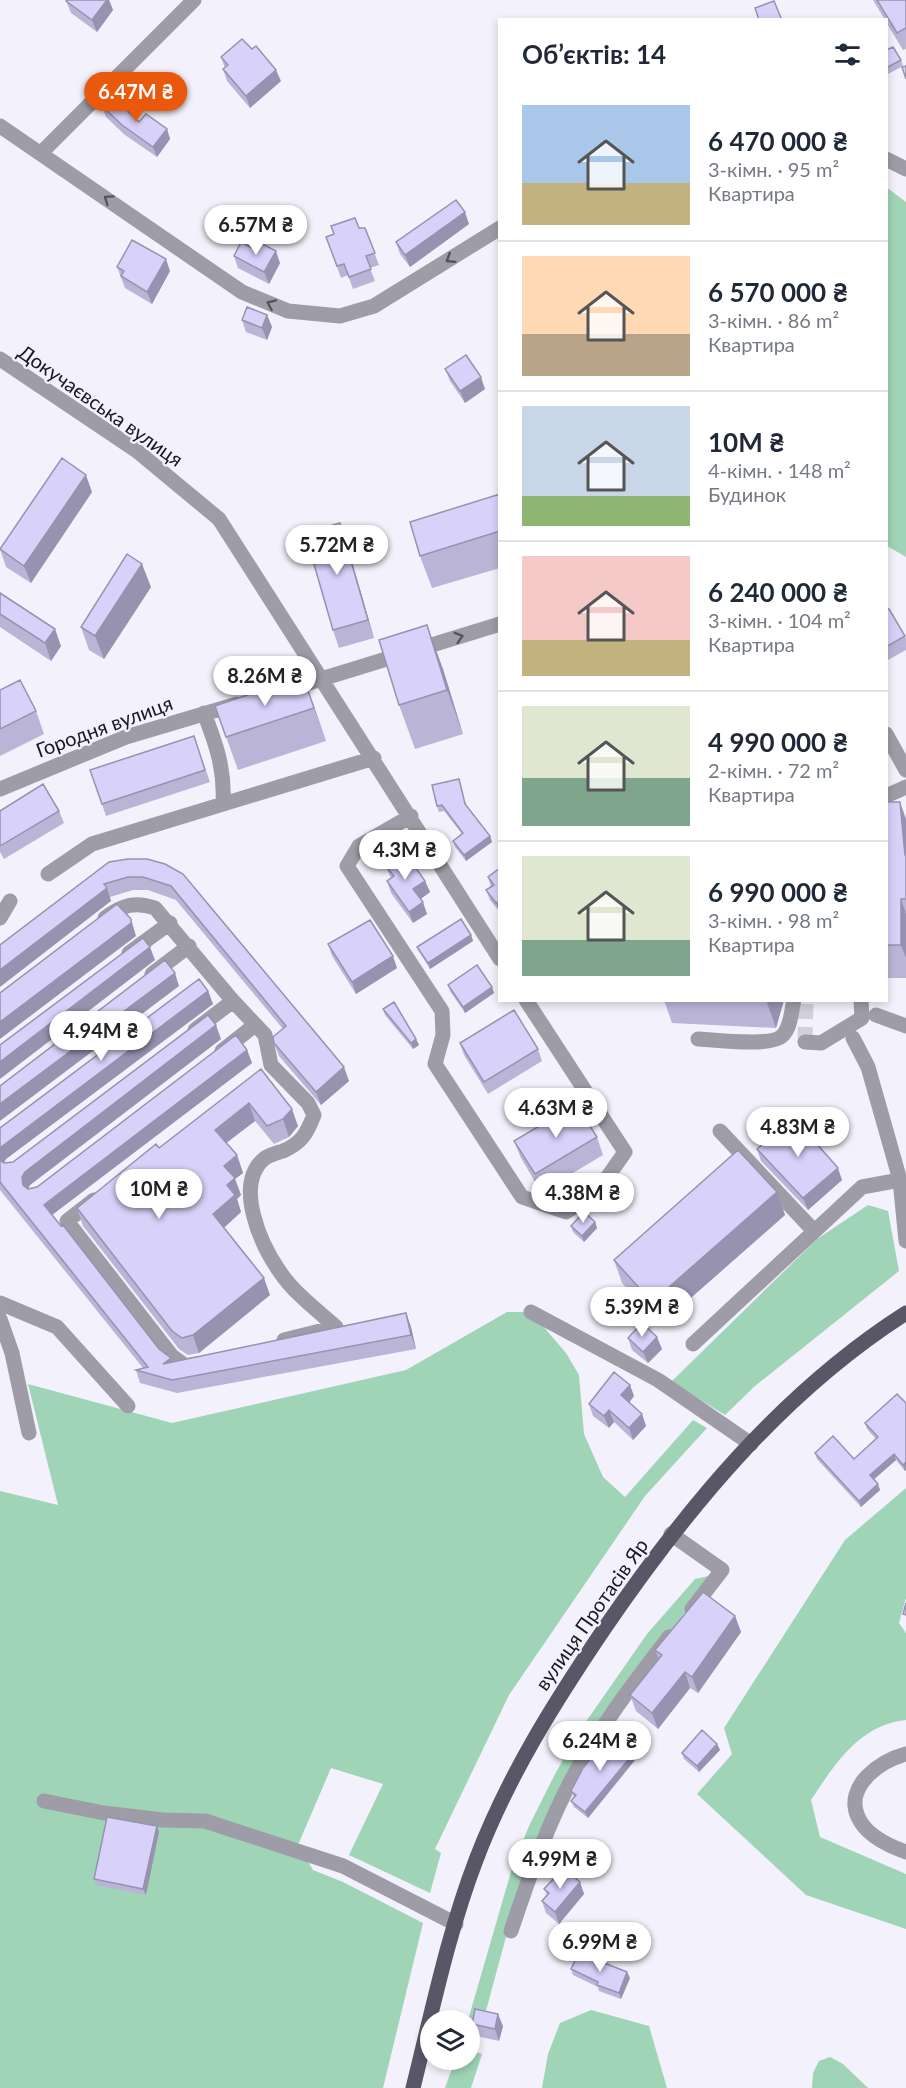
<!DOCTYPE html>
<html lang="uk">
<head>
<meta charset="utf-8">
<style>
  body { margin:0; font-family:Lato,sans-serif; background:#f2f2f3; color:#1f2937; height:100vh; display:flex; flex-direction:column; font-size:22px; white-space:nowrap }
  * { box-sizing:border-box; margin:0 }
  p { font-size:20px; color:#747a83 }
  .icon { flex:none; width:33px; height:33px; fill:none; stroke:currentColor; stroke-width:2; stroke-linecap:round; stroke-linejoin:round }
  .map { position:relative; flex:1; overflow:hidden }
  .sheet { position:absolute; left:498px; top:18px; width:390px; height:984px; display:flex; flex-direction:column; background:#fff; border-radius:0px; box-shadow:0 3px 9px #0003 }
  .sheet>* { flex:none }
  .tools { position:absolute; left:420px; top:2010px; display:grid; gap:12px }
  .tools a { display:grid; place-items:center; width:60px; height:60px; border-radius:50%; background:#fff; box-shadow:0 3px 9px #0003; font-size:30px }
  .price { position:absolute; translate:-50% -51px; padding:0 14px; border-radius:21px; background:#fff; color:#222; font-size:20px; line-height:39px; filter:drop-shadow(0 2px 3px #0008) }
  .price::after { content:''; position:absolute; left:50%; top:36px; width:18px; height:14px; margin-left:-9px; background:inherit; clip-path:polygon(0 0,100% 0,50% 100%) }
  .price.current { background:#ea580c; color:#fff }
  ul { padding:0; list-style:none }
  li { display:flex; align-items:center; gap:18px; height:150px; padding:0 24px }
  li+li { border-top:2px solid #e0e1e3 }
  li span { display:grid; place-items:center; flex:none; width:168px; height:120px; border-radius:0px; color:#555 }
  li>.icon { margin-inline-start:auto }
  span .icon { width:72px; height:72px; fill:#fffc; stroke-width:1 }
  li b { font-size:26px }
  h2 { display:flex; justify-content:space-between; align-items:center; height:72px; padding:0 24px; font-size:26px }
  .map>svg:first-child { display:block }
  .green { fill:#a0d4b6 }
  .lines { fill:none; stroke-linecap:round; stroke-linejoin:round }
  .minor-tunnel { stroke:#d2d0da; stroke-width:15; stroke-dasharray:15 8; stroke-linecap:butt }
  .minor { stroke:#9e9ca7; stroke-width:15 }
  .major { stroke:#595668; stroke-width:15 }
  .wall { fill:#bab4d7 }
  .shaded-wall { fill:#9792af }
  .building { fill:#d8d1fa; stroke:#9792af; stroke-width:1.5 }
  .oneway { stroke:#55535d }
  .labels { text-anchor:middle; dominant-baseline:central; stroke-width:4.5; stroke-linejoin:round; paint-order:stroke }
  .street-label { font-size:20px; fill:#191720; stroke:#f3f1fb }
</style>
</head>
<body>
<div class="map">
<svg width="906" height="2088" viewBox="0 0 906 2088">
  <rect width="100%" height="100%" fill="#f3f1fb"/>
  <path class="green" d="M886,187L906,202V557L887,546Z
    M868,1205L888,1211L899,1271L755,1386L725,1415L671,1382L817,1239Z
    M507,1312H531L566,1353L579,1375L584,1434L603,1477L625,1497L693,1420L707,1428L645,1496L509,1695L435,1849L441,1853L430,1893L349,1855L383,1784L331,1768L298,1845L313,1870L343,1882L423,1923L383,2088H0V1491L58,1505L28,1384L172,1423L406,1370Z
    M906,1488V1598L899,1623L906,1633V1720C859,1725 835,1764 811,1800L820,1837L906,1874V1929L806,1895L697,1794L732,1754L724,1728L845,1540Z
    M713,1575L607,1715L513,1911L483,2022L480,2021L476,2036L470,2030L468,2020L513,1865L529,1826L553,1778L576,1736L647,1634L695,1579Z
    M591,2010L649,2026L667,2088H542L548,2054L560,2023Z
    M470,2050L482,2054L471,2088H445L455,2060H470Z
    M830,2057L843,2064L868,2088H812L813,2073L819,2061Z"/>
  <g class="lines">
    <path class="minor-tunnel" d="M805,1042L806,1000"/>
    <path class="minor" d="M0,126L242,292L288,311L340,316L374,306L500,228
      M41,153L194,0
      M886,159L906,169
      M0,359L137,451L219,519L500,959
      M289,689L500,624
      M204,713C216,744 225,769 223,803
      M886,734L906,770
      M0,789L126,737L237,704
      M886,796L906,787
      M411,816L359,846L347,866L442,1011L443,1035L435,1064L522,1197L566,1212L597,1192L625,1152L526,1000
      M48,874L92,844L374,758
      M0,918L10,901
      M105,918C122,905 135,901 155,908L233,1001L265,1035L271,1065L308,1103L314,1115C307,1133 302,1143 283,1151C277,1153 270,1155 265,1158C233,1184 261,1245 280,1272C294,1293 318,1311 336,1327
      M129,953L170,923
      M152,974L189,946
      M876,1015L906,1026
      M195,1030L233,1001
      M853,1038L868,1067L900,1180L906,1241
      M698,1039C715,1040 771,1047 782,1036C791,1028 791,1012 794,1000
      M805,1042L821,1043L862,1018L861,1000
      M222,1051L255,1025
      M720,1131L814,1231
      M94,1200L67,1221L172,1356L186,1366L197,1364
      M0,1303L57,1327L128,1406
      M531,1312L658,1380L751,1444
      M0,1319L12,1353L29,1433
      M284,1340L336,1327
      M693,1344L862,1187L900,1180
      M671,1534L722,1570L692,1609
      M906,1754C880,1761 844,1786 858,1817C866,1835 889,1846 906,1852
      M44,1801L104,1813L163,1820L205,1821L343,1866L456,1924
      M511,1931C529,1877 548,1823 575,1773C601,1725 636,1680 669,1637"/>
    <path class="major" d="M413,2088C432,2012 448,1933 476,1860C508,1776 554,1703 604,1629C686,1509 782,1392 906,1313"/>
  </g>
  <path class="wall" d="M67,0H109L113,10L97,32L71,13L66,1Z
    M873,0H906V49L903,50L886,22V20H885Z
    M886,50L901,60L903,66L886,75Z
    M221,57L281,81L250,108L227,81L223,69L225,68Z
    M102,106L139,122L167,129L170,139L157,157L125,135L106,117Z
    M469,224L410,267L400,254L396,242Z
    M359,228H365L379,265L370,268L375,281L353,289L348,275L341,278L326,237Z
    M257,251L280,263L269,284L238,268L234,256Z
    M117,267L170,271L152,304L125,288Z
    M267,315L272,327L267,340L246,332L242,320Z
    M445,369L485,389L465,403L450,381Z
    M92,492L31,583L6,567L0,549Z
    M500,494V568L432,588L420,556Z
    M340,523L346,541L374,638L339,648L333,630Z
    M151,587L104,659L89,650L81,627Z
    M0,593L61,646L51,661L0,627Z
    M886,610L906,638V650L886,661Z
    M443,669L463,734L415,749L399,705Z
    M303,676L326,741L238,770L215,706Z
    M0,690L36,711L44,734L0,756Z
    M194,736L210,782L106,816L102,804Z
    M461,785L466,805L490,836L492,842L466,861L455,847L453,841L462,834L444,811L439,812L437,806Z
    M886,802L906,819V978H886Z
    M0,811H59L64,823L4,859L0,852Z
    M147,859L349,1081L321,1105L279,1056L274,1043L283,1029L176,900L148,890H133L110,897L111,901L0,945Z
    M385,865L425,881L430,892L420,899L427,914L413,923L391,893L387,881L391,878Z
    M500,868V912L490,900L486,890L491,887L488,877Z
    M471,935L473,941L430,969L420,953L417,947Z
    M328,944L397,968L356,994L332,956Z
    M448,985L492,987L494,993L465,1013L450,991Z
    M208,991L213,1004L6,1159L4,1163L13,1162L221,1039L30,1185L28,1189L37,1187L247,1050L252,1063L52,1215L159,1349L173,1362L406,1313L411,1327L416,1349L177,1393L140,1383L136,1370L143,1368L0,1190V1128Z
    M664,1000H784L776,1028L672,1023Z
    M383,1009L416,1039L419,1045L413,1049L385,1015Z
    M460,1043L538,1049L542,1061L488,1094L464,1055Z
    M261,1069L298,1126L289,1137L274,1144L255,1121L226,1143L237,1155L243,1173L235,1179L241,1195L237,1199L241,1212L224,1228L270,1295L199,1353L188,1355L179,1349L83,1226L77,1208L159,1148Z
    M597,1137L603,1155L541,1192L521,1158L514,1141Z
    M757,1149L842,1180L808,1210L761,1161Z
    M777,1192L785,1215L660,1325L622,1283L614,1260Z
    M595,1222L597,1228L584,1242L573,1232L571,1226Z
    M628,1338L662,1349L648,1363L632,1350Z
    M634,1396L629,1402L642,1414L646,1426L633,1440L614,1422L609,1428L593,1416L589,1404Z
    M906,1403V1470L905,1471L896,1460L874,1479L880,1490L861,1507L817,1459L815,1453L854,1459L876,1439L867,1429L865,1423Z
    M735,1616L741,1632L698,1693L690,1688L658,1729L636,1711L630,1695L659,1659L655,1650Z
    M717,1744L720,1750L699,1772L684,1759L682,1753Z
    M635,1760L588,1818L574,1807L571,1801L574,1798L571,1791Z
    M159,1832L146,1895L96,1885L94,1879Z
    M562,1877L580,1882L584,1894L559,1924L546,1913L542,1901L547,1895L544,1889Z
    M571,1969L627,1972L630,1978L621,1999L599,1991L598,1987L573,1975Z
    M472,2024L503,2026L499,2041L476,2036Z"/>
  <path class="shaded-wall" d="M107,0H109L113,10L97,32L92,20Z
    M276,70L281,81L250,108L246,96Z
    M167,129L170,139L157,157L153,147Z
    M465,212L469,224L410,267L405,255Z
    M276,251L280,263L269,284L264,272Z
    M166,259L170,271L152,304L147,292Z
    M267,315L272,327L267,340L262,328Z
    M481,377L485,389L465,403L460,391Z
    M86,475L92,492L31,583L24,566Z
    M340,523L346,541L374,638L368,620Z
    M142,564L151,587L104,659L95,636Z
    M427,625L443,669L463,734L447,690Z
    M55,629L61,646L51,661L45,643Z
    M303,676L315,709L326,741L314,708Z
    M900,802L906,819V858L905,855Z
    M490,836L492,842L466,861L464,855Z
    M425,881L430,892L418,901L413,889Z
    M107,888L111,901L0,987V970Z
    M901,899L906,914V958L901,945Z
    M500,901V912L496,903Z
    M423,902L427,914L413,923L409,912Z
    M131,919L136,936L0,1039V1022Z
    M471,935L473,941L430,969L428,963Z
    M150,947L155,960L0,1079V1062Z
    M393,956L397,968L356,994L352,982Z
    M175,973L179,986L0,1121V1104Z
    M492,987L494,993L465,1013L463,1007Z
    M208,991L213,1004L6,1159L3,1164L0,1162V1148L1,1146Z
    M766,1000H784L776,1028Z
    M216,1025L221,1039L30,1185L27,1190L23,1185L22,1177L25,1172Z
    M416,1039L419,1045L413,1049L411,1043Z
    M247,1050L252,1063L48,1218L44,1205Z
    M344,1067L349,1081L321,1105L316,1092Z
    M249,1103L255,1121L221,1147L215,1130Z
    M292,1109L298,1126L289,1137L283,1119Z
    M237,1155L243,1173L235,1179L241,1195L237,1199L241,1212L219,1232L213,1214L227,1185L224,1166Z
    M838,1168L842,1180L808,1210L803,1198Z
    M777,1192L785,1215L660,1325L652,1302Z
    M595,1222L597,1228L584,1242L582,1236Z
    M264,1278L270,1295L199,1353L193,1335Z
    M406,1313L411,1327L416,1349L411,1335Z
    M657,1337L662,1349L648,1363L643,1352Z
    M171,1358L176,1371L163,1364Z
    M630,1385L634,1396L626,1407L621,1395Z
    M609,1410L614,1422L609,1428L604,1416Z
    M642,1414L646,1426L633,1440L629,1428Z
    M894,1454L896,1460L872,1481L870,1475Z
    M906,1462V1470L905,1471L903,1465Z
    M878,1484L880,1490L861,1507L859,1501Z
    M735,1616L741,1632L698,1693L692,1677Z
    M685,1672L690,1688L658,1729L652,1713Z
    M717,1744L720,1750L699,1772L697,1766Z
    M633,1754L635,1760L588,1818L585,1812Z
    M157,1826L159,1832L146,1895L143,1889Z
    M580,1882L584,1894L559,1924L555,1912Z
    M627,1972L630,1978L621,1999L619,1993Z
    M498,2014L503,2026L499,2041L495,2029Z"/>
  <path class="building" d="M67,0H107L92,20L66,1Z
    M877,0H906V28L897,33Z
    M774,1L781,18L778,20H759L755,8Z
    M242,39L252,49L256,46L276,70L246,96L223,69L228,65L221,57Z
    M893,47L901,60L886,68V50Z
    M906,66V79L902,67Z
    M112,96L139,122L146,114L167,129L153,147L122,125L102,106Z
    M456,200L465,212L405,255L396,242Z
    M355,218L359,228H365L375,253L366,256L371,269L349,277L344,264L337,266L326,237L334,234L331,226Z
    M132,240L166,259L147,292L121,276L124,271L117,267Z
    M241,242L257,251L261,243L276,251L264,272L234,256Z
    M247,307L267,315L262,328L242,320Z
    M466,355L481,377L460,391L445,369Z
    M62,458L86,475L24,566L0,549Z
    M500,494V531L420,556L410,522Z
    M340,523L368,620L333,630L305,533Z
    M127,554L142,564L95,636L81,627Z
    M0,593L55,629L45,643L0,614Z
    M889,609L905,636L886,647V610Z
    M427,625L447,690L399,705L379,640Z
    M303,676L314,708L226,737L215,706Z
    M20,680L36,711L0,729V690Z
    M194,736L205,770L102,804L90,770Z
    M459,779L465,804L490,836L464,855L453,841L463,833L442,805L437,806L432,785Z
    M43,784L59,811L0,846V811Z
    M886,802H900L905,855H906V899H901V945H886Z
    M404,851L425,881L413,889L423,902L409,912L387,881L394,876L385,865Z
    M128,859H147L165,864L183,874L344,1067L316,1092L274,1043L273,1037L286,1026L171,886L143,877H128L104,884L107,888L0,970V945L109,862Z
    M500,868V901L496,903L486,890L494,885L488,877Z
    M117,904L131,919V923L0,1022V993Z
    M461,919L471,935L428,963L417,947Z
    M370,920L393,956L352,982L328,944Z
    M143,938L150,947L0,1062V1045Z
    M165,960L175,973L0,1104V1086Z
    M477,965L492,987L463,1007L448,985Z
    M199,979L208,991L0,1148V1128Z
    M394,1002L416,1039L411,1043L383,1009Z
    M514,1010L538,1049L484,1082L460,1043Z
    M208,1015L216,1025L25,1172L22,1177L23,1185L28,1189L37,1187L236,1035L247,1050L44,1205L61,1226L63,1225L159,1349L171,1358L163,1364L406,1313L411,1335L172,1380L136,1370L148,1367L0,1182V1160L4,1163L13,1162Z
    M261,1069L292,1109L283,1119L267,1126L249,1103L215,1130L237,1155L224,1166L235,1178L227,1185L235,1195L213,1214L264,1278L193,1335L182,1338L172,1331L77,1208L156,1144L159,1148Z
    M576,1104L597,1137L535,1174L514,1141Z
    M793,1117L838,1168L803,1198L757,1149Z
    M738,1150L777,1192L652,1302L614,1260Z
    M584,1212L595,1222L582,1236L571,1226Z
    M642,1323L657,1337L643,1352L628,1338Z
    M614,1372L630,1385L621,1395L642,1414L629,1428L609,1410L604,1416L589,1404Z
    M897,1394L906,1403V1462L903,1465L894,1454L870,1475L878,1484L859,1501L815,1453L833,1436L854,1459L878,1437L865,1423Z
    M703,1592L735,1616L692,1677L685,1672L652,1713L630,1695L662,1655L655,1650Z
    M906,1603V1615L903,1614Z
    M702,1730L717,1744L697,1766L682,1753Z
    M610,1735L633,1754L585,1812L571,1801L576,1795L571,1791L583,1768Z
    M107,1817L157,1826L143,1889L94,1879Z
    M567,1871L580,1882L555,1912L542,1901L549,1893L544,1889L558,1874L562,1877Z
    M579,1953L627,1972L619,1993L597,1985L598,1982L571,1969Z
    M475,2009L498,2014L495,2029L472,2024Z"/>
  <defs><path id="oneway-chevron" d="M-2-3.5L2.5 0L-2 3.5" fill="none" stroke-width="1.6" stroke-linecap="round" stroke-linejoin="round" transform="scale(1.5)"/></defs>
  <g class="oneway">
    <use href="#oneway-chevron" transform="translate(108 199) rotate(-145)"/>
    <use href="#oneway-chevron" transform="translate(450 259) rotate(148)"/>
    <use href="#oneway-chevron" transform="translate(271 304) rotate(-157)"/>
    <use href="#oneway-chevron" transform="translate(459 637) rotate(-17)"/>
  </g>
  <g class="labels">
    <g class="street-label">
      <text transform="translate(101 405) rotate(35)">Докучаєвська вулиця</text>
      <text transform="translate(104 726) rotate(-20)">Городня вулиця</text>
      <text transform="translate(591 1614) rotate(-55)">вулиця Протасів Яр</text>
    </g>
  </g>
</svg>
<div class="tools">
<a><svg class="icon" aria-label="layers" viewBox="0 0 24 24"><path d="M12 4l9 5-9 5-9-5zM3 14l9 5 9-5"/></svg></a>
</div>
<b class="price current" style="left:136px;top:123px">6.47M ₴</b>
<b class="price" style="left:256px;top:256px">6.57M ₴</b>
<b class="price" style="left:337px;top:576px">5.72M ₴</b>
<b class="price" style="left:265px;top:707px">8.26M ₴</b>
<b class="price" style="left:405px;top:881px">4.3M ₴</b>
<b class="price" style="left:101px;top:1062px">4.94M ₴</b>
<b class="price" style="left:556px;top:1139px">4.63M ₴</b>
<b class="price" style="left:798px;top:1158px">4.83M ₴</b>
<b class="price" style="left:159px;top:1220px">10M ₴</b>
<b class="price" style="left:583px;top:1224px">4.38M ₴</b>
<b class="price" style="left:642px;top:1338px">5.39M ₴</b>
<b class="price" style="left:600px;top:1772px">6.24M ₴</b>
<b class="price" style="left:560px;top:1890px">4.99M ₴</b>
<b class="price" style="left:600px;top:1973px">6.99M ₴</b>
<section class="sheet">
<h2>Об’єктів: 14<svg class="icon" aria-label="filters" viewBox="0 0 24 24"><path d="M4 7h16M4 17h16"/><circle cx="9" cy="7" r="2"/><circle cx="15" cy="17" r="2"/></svg></h2>
<ul>
<li><span style="background:linear-gradient(#a9c7e8 65%,#c2b280 0)"><svg class="icon" aria-label="home" viewBox="0 0 24 24"><path d="M3 11l9-7 9 7M6 9v11h12V9"/></svg></span><div><b>6 470 000 ₴</b><p>3-кімн. · 95 m²</p><p>Квартира</p></div></li>
<li><span style="background:linear-gradient(#ffd9b3 65%,#b9a48a 0)"><svg class="icon" aria-label="home" viewBox="0 0 24 24"><path d="M3 11l9-7 9 7M6 9v11h12V9"/></svg></span><div><b>6 570 000 ₴</b><p>3-кімн. · 86 m²</p><p>Квартира</p></div></li>
<li><span style="background:linear-gradient(#c9d6e8 75%,#8fb573 0)"><svg class="icon" aria-label="home" viewBox="0 0 24 24"><path d="M3 11l9-7 9 7M6 9v11h12V9"/></svg></span><div><b>10M ₴</b><p>4-кімн. · 148 m²</p><p>Будинок</p></div></li>
<li><span style="background:linear-gradient(#f6c9c9 70%,#c2b280 0)"><svg class="icon" aria-label="home" viewBox="0 0 24 24"><path d="M3 11l9-7 9 7M6 9v11h12V9"/></svg></span><div><b>6 240 000 ₴</b><p>3-кімн. · 104 m²</p><p>Квартира</p></div></li>
<li><span style="background:linear-gradient(#dfe7d0 60%,#7fa58c 0)"><svg class="icon" aria-label="home" viewBox="0 0 24 24"><path d="M3 11l9-7 9 7M6 9v11h12V9"/></svg></span><div><b>4 990 000 ₴</b><p>2-кімн. · 72 m²</p><p>Квартира</p></div></li>
<li><span style="background:linear-gradient(#dfe7d0 70%,#7fa58c 0)"><svg class="icon" aria-label="home" viewBox="0 0 24 24"><path d="M3 11l9-7 9 7M6 9v11h12V9"/></svg></span><div><b>6 990 000 ₴</b><p>3-кімн. · 98 m²</p><p>Квартира</p></div></li>
</ul>
</section>
</div>
</body>
</html>
